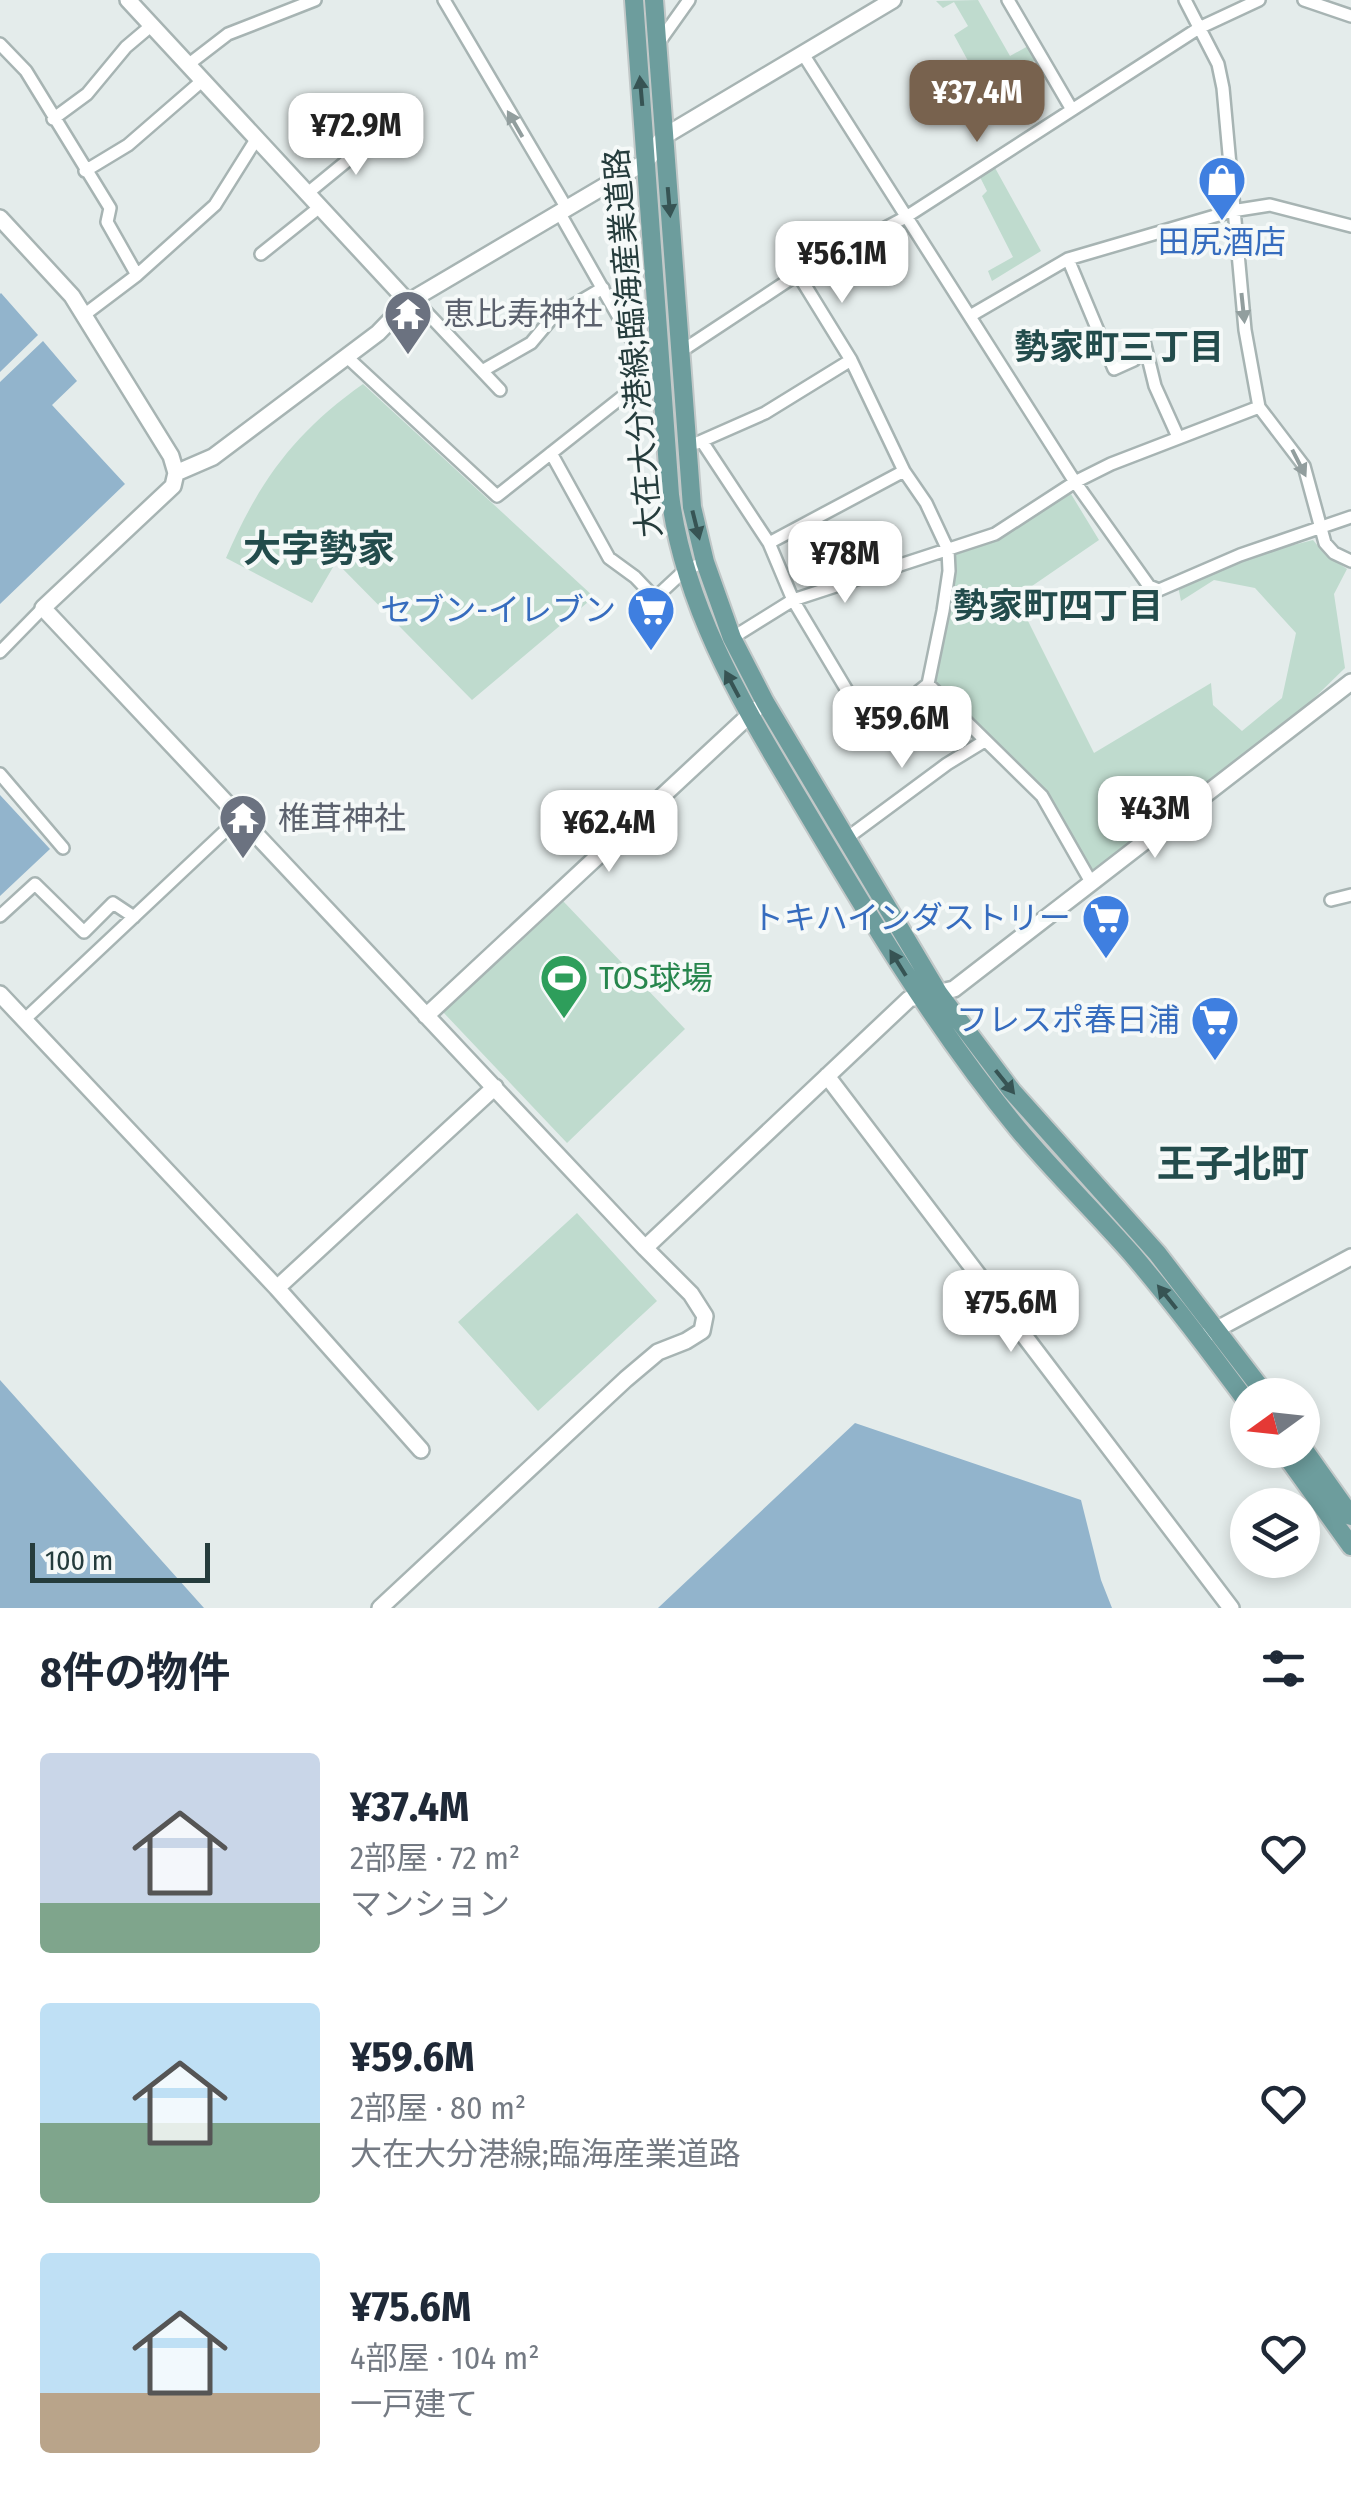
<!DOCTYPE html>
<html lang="ja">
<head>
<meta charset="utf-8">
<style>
  body { margin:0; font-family:"Fira Sans Condensed","Noto Sans JP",sans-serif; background:#f2f2f3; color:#1f2937; height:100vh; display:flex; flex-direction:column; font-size:38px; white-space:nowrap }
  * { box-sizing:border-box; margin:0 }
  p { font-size:32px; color:#747a83 }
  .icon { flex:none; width:55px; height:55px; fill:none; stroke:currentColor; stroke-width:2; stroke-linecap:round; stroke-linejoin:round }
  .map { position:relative; height:1608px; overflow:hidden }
  .side { display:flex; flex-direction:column; background:#fff; flex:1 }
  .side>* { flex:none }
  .needle { width:65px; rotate:255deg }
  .buttons { position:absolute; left:1230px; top:1378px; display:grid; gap:20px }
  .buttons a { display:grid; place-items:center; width:90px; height:90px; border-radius:50%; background:#fff; box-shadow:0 5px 15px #0003; font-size:50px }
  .scale { position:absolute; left:30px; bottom:25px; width:180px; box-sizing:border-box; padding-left:10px; border:5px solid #253c3c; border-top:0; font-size:28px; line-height:35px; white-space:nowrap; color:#253c3c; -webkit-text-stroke:8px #f5f9f8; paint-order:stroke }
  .price { position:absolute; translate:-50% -85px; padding:0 22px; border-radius:20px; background:#fff; color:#222; font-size:32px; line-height:65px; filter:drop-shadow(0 2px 5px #0008) }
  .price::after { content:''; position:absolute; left:50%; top:60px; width:30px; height:22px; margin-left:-15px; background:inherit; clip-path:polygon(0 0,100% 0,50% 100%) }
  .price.on { background:#78624e; color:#fff }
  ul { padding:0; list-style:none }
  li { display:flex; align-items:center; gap:30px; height:250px; padding:0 40px }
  li span { display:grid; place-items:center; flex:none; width:280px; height:200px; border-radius:10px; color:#555 }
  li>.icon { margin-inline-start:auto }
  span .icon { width:120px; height:120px; fill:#fffc; stroke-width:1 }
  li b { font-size:42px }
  h2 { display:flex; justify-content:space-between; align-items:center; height:120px; padding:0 40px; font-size:42px }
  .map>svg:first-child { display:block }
  .green { fill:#bfdbce }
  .water { fill:#92b4cc }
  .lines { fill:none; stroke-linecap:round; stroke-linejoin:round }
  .minor-casing { stroke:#a7b4b3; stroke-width:16 }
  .tertiary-casing { stroke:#a7b4b3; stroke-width:20 }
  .primary-casing { stroke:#c2c8c8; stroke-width:22 }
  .minor { stroke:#fff; stroke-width:11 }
  .tertiary { stroke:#fff; stroke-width:15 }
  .primary { stroke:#6d9d9d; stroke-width:18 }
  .oneway { fill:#375454 }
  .oneway2 { fill:#929e9e }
  .labels { text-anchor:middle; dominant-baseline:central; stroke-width:8; stroke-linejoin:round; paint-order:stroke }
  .shop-label { font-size:32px; fill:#366cbe; stroke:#f5f9f8; text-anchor:end }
  .worship-label { font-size:32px; fill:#5b616d; stroke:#f5f9f8; text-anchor:start }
  .street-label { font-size:32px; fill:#253c3c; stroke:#f5f9f8 }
  .leisure-label { font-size:32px; fill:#27864d; stroke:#f5f9f8; text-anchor:start }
  .neighbourhood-label { font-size:35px; font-weight:bold; fill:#234c4c; stroke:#f5f9f8 }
  .quarter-label { font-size:38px; font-weight:bold; fill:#234c4c; stroke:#f5f9f8 }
</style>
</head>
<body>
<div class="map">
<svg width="1351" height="1608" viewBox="0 0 1351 1608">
  <rect width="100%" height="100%" fill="#e4eceb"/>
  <path class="green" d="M978,0L1010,56L1030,45L1038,59L1000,80L980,83L954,35L968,26L954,2L943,8L936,1Z
    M994,166L1041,251L992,281L988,271L1013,257L982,196L987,191L980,177Z
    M363,384L594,597L472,700L336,562L312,603L226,558C259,481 295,432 363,384Z
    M1071,494L1099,540L1016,597L1094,753L1211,683L1213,705L1242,731L1282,698L1296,633L1255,588L1214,580L1181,601L1178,586L1246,557L1313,540L1324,553L1347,569L1334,594L1345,668L1307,705L1090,873L1046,794L932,683L951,554L999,535Z
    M563,901L685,1029L567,1143L443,1012Z
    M577,1213L657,1301L538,1411L458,1322Z"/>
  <path class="water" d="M1,293L38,335L0,372V294Z
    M43,341L77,381L52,405L125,484L0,604V382Z
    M0,795L50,849L0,896Z
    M0,1380L204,1608H0Z
    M855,1423L1081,1500L1101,1580L1112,1608H658Z"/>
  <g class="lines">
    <g class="minor-casing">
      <path id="minor" d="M444,0L566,207
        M1008,0L1071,108
        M1185,0L1218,64L1223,88L1245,330L1259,407L1304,466L1325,543L1334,553L1351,561
        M1304,0L1351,16
        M0,44L26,71L110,208L107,222L137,275
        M657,45L689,0
        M803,54L1075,482L1149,586L1159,590L1240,555L1351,517
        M189,64L228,34L315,0
        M53,119L87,94L126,47L152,25
        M85,171L128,145L203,80
        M309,192L381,133
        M559,212L651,374
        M261,254L321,206
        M1068,259L1114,369L1134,360L1136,345L1144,341L1155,386L1178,437
        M798,274L851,360L904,471L926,503L948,550L949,571L943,611L928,684L1042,796L1091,882
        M414,299L500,390
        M84,315L137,275L215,205L257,138
        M970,316L1068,259L1232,211L1270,205L1351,226
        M680,352L798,274L906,217L1199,28L1259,0
        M347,357L497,496L660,367
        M482,371L531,343L552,318L603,288
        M697,443L765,413L851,360
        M703,443L769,543L793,600L861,714L913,696L928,684
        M551,453L609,558L635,577L655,598L685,570L705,562
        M769,543L904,471
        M732,638L793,600L995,534L1075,482L1111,464L1259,407
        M0,652L43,608
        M0,774L63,848
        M847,838L947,764L983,742
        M1331,900L1351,895
        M0,916L35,884L84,932L113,903L134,917
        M24,1020L240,817"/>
    </g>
    <g class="tertiary-casing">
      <path id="tertiary" d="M128,0L408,302
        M0,218L72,296L171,456L176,473L173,486L43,608L645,1248L909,999L954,989L1351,682
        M176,473L213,457L378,333L408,302L647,161L663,137L893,0
        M0,994L277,1288L421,1450
        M426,1016L756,709
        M827,1076L1231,1608
        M277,1288L495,1087
        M1208,1334L1351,1257
        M380,1608L626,1379L658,1352L686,1341L702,1331L705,1316L691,1294L645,1248"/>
    </g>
    <g class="primary-casing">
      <path id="primary" d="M634,0L670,495C684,603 737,695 792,787C862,905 931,1023 1018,1129C1054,1172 1094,1211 1131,1253C1172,1301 1210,1352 1248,1403
        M654,0L692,507L705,562L732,638L765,702L939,994L1012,1091L1157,1253L1266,1395
        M1302,1447L1351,1516
        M1282,1450L1351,1546"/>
    </g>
    <use href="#minor" class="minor"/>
    <use href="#tertiary" class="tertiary"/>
    <use href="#primary" class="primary"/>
  </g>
  <defs><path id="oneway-solid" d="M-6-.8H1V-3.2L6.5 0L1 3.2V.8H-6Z" transform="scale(2.5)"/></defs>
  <g class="oneway">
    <use href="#oneway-solid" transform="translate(641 91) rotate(-95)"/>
    <use href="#oneway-solid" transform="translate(669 202) rotate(85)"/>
    <use href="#oneway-solid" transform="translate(696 525) rotate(76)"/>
    <use href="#oneway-solid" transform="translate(732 684) rotate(-118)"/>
    <use href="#oneway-solid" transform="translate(898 963) rotate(-122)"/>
    <use href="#oneway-solid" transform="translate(1005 1082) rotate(51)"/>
    <use href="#oneway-solid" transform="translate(1167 1297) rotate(-129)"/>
  </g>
  <g class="oneway2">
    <use href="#oneway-solid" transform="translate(515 124) rotate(-120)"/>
    <use href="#oneway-solid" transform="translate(1243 308) rotate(84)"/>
    <use href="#oneway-solid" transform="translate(1299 463) rotate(63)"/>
  </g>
  <defs>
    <g id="shop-pin" transform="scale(2.5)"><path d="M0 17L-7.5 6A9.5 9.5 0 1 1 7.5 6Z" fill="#3f7fe0" stroke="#f5f9f8"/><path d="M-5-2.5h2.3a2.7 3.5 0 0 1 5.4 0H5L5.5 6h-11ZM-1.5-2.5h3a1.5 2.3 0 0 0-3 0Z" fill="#fff"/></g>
    <g id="temple-pin" transform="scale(2.5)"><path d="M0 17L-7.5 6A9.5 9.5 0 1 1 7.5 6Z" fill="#6b7280" stroke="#f5f9f8"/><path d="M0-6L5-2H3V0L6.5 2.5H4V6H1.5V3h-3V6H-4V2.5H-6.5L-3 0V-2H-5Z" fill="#fff"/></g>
    <g id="supermarket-pin" transform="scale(2.5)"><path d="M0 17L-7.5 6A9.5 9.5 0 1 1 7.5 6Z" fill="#3f7fe0" stroke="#f5f9f8"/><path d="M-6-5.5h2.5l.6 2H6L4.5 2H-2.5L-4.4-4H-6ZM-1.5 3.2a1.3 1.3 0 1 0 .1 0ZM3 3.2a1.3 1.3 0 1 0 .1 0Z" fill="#fff"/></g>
    <g id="stadium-pin" transform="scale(2.5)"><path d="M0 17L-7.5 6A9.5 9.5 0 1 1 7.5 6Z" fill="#2e9e5b" stroke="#f5f9f8"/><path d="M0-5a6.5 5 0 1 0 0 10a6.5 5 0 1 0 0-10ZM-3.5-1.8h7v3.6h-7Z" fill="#fff"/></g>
  </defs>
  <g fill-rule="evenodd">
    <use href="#shop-pin" x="1222" y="180"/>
    <use href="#temple-pin" x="408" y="314"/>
    <use href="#supermarket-pin" x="651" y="610"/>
    <use href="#temple-pin" x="243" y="818"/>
    <use href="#supermarket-pin" x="1106" y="918"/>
    <use href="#stadium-pin" x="564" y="978"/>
    <use href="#supermarket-pin" x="1215" y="1020"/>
  </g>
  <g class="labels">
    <g class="shop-label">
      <text x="1222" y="242" text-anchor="middle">田尻酒店</text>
      <text x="616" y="610">セブン-イレブン</text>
      <text x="1071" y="918">トキハインダストリー</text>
      <text x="1180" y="1020">フレスポ春日浦</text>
    </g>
    <g class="worship-label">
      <text x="443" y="314">恵比寿神社</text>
      <text x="278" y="818">椎茸神社</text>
    </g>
    <g class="street-label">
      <text transform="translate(633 343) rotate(-95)">大在大分港線;臨海産業道路</text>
    </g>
    <g class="leisure-label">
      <text x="599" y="978">TOS球場</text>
    </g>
    <g class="neighbourhood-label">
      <text x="1119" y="347">勢家町三丁目</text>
      <text x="1058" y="606">勢家町四丁目</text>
    </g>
    <g class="quarter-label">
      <text x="319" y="549">大字勢家</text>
      <text x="1233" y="1164">王子北町</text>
    </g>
  </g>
</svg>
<div class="buttons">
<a><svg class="needle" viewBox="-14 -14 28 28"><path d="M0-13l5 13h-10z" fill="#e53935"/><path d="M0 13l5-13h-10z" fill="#747a83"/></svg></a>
<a><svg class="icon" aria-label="layers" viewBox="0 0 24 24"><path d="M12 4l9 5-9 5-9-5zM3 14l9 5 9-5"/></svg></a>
</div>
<div class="scale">100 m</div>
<b class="price on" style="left:977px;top:145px">¥37.4M</b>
<b class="price" style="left:356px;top:178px">¥72.9M</b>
<b class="price" style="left:842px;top:306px">¥56.1M</b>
<b class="price" style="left:845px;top:606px">¥78M</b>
<b class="price" style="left:902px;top:771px">¥59.6M</b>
<b class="price" style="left:1155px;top:861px">¥43M</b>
<b class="price" style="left:609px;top:875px">¥62.4M</b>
<b class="price" style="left:1011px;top:1355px">¥75.6M</b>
</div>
<section class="side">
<h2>8件の物件<svg class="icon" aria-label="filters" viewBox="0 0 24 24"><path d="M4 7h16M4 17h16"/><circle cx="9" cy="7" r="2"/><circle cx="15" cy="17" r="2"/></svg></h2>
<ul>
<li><span style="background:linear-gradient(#c9d6e8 75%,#7fa58c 0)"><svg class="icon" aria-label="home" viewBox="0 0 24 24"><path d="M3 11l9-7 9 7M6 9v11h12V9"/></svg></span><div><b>¥37.4M</b><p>2部屋 · 72 m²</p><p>マンション</p></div><svg class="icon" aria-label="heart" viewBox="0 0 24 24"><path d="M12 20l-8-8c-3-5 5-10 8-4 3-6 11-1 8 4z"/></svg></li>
<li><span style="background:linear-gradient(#bfe0f5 60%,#7fa58c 0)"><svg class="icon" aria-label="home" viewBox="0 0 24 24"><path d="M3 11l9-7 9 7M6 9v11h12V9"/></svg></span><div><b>¥59.6M</b><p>2部屋 · 80 m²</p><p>大在大分港線;臨海産業道路</p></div><svg class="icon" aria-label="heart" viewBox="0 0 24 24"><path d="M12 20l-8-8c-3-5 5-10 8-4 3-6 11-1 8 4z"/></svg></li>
<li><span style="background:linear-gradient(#bfe0f5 70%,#b9a48a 0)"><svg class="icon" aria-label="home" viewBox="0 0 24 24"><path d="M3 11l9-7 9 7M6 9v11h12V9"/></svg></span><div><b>¥75.6M</b><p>4部屋 · 104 m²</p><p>一戸建て</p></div><svg class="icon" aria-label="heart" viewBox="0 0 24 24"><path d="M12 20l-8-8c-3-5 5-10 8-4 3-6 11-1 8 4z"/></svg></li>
</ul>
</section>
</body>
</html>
